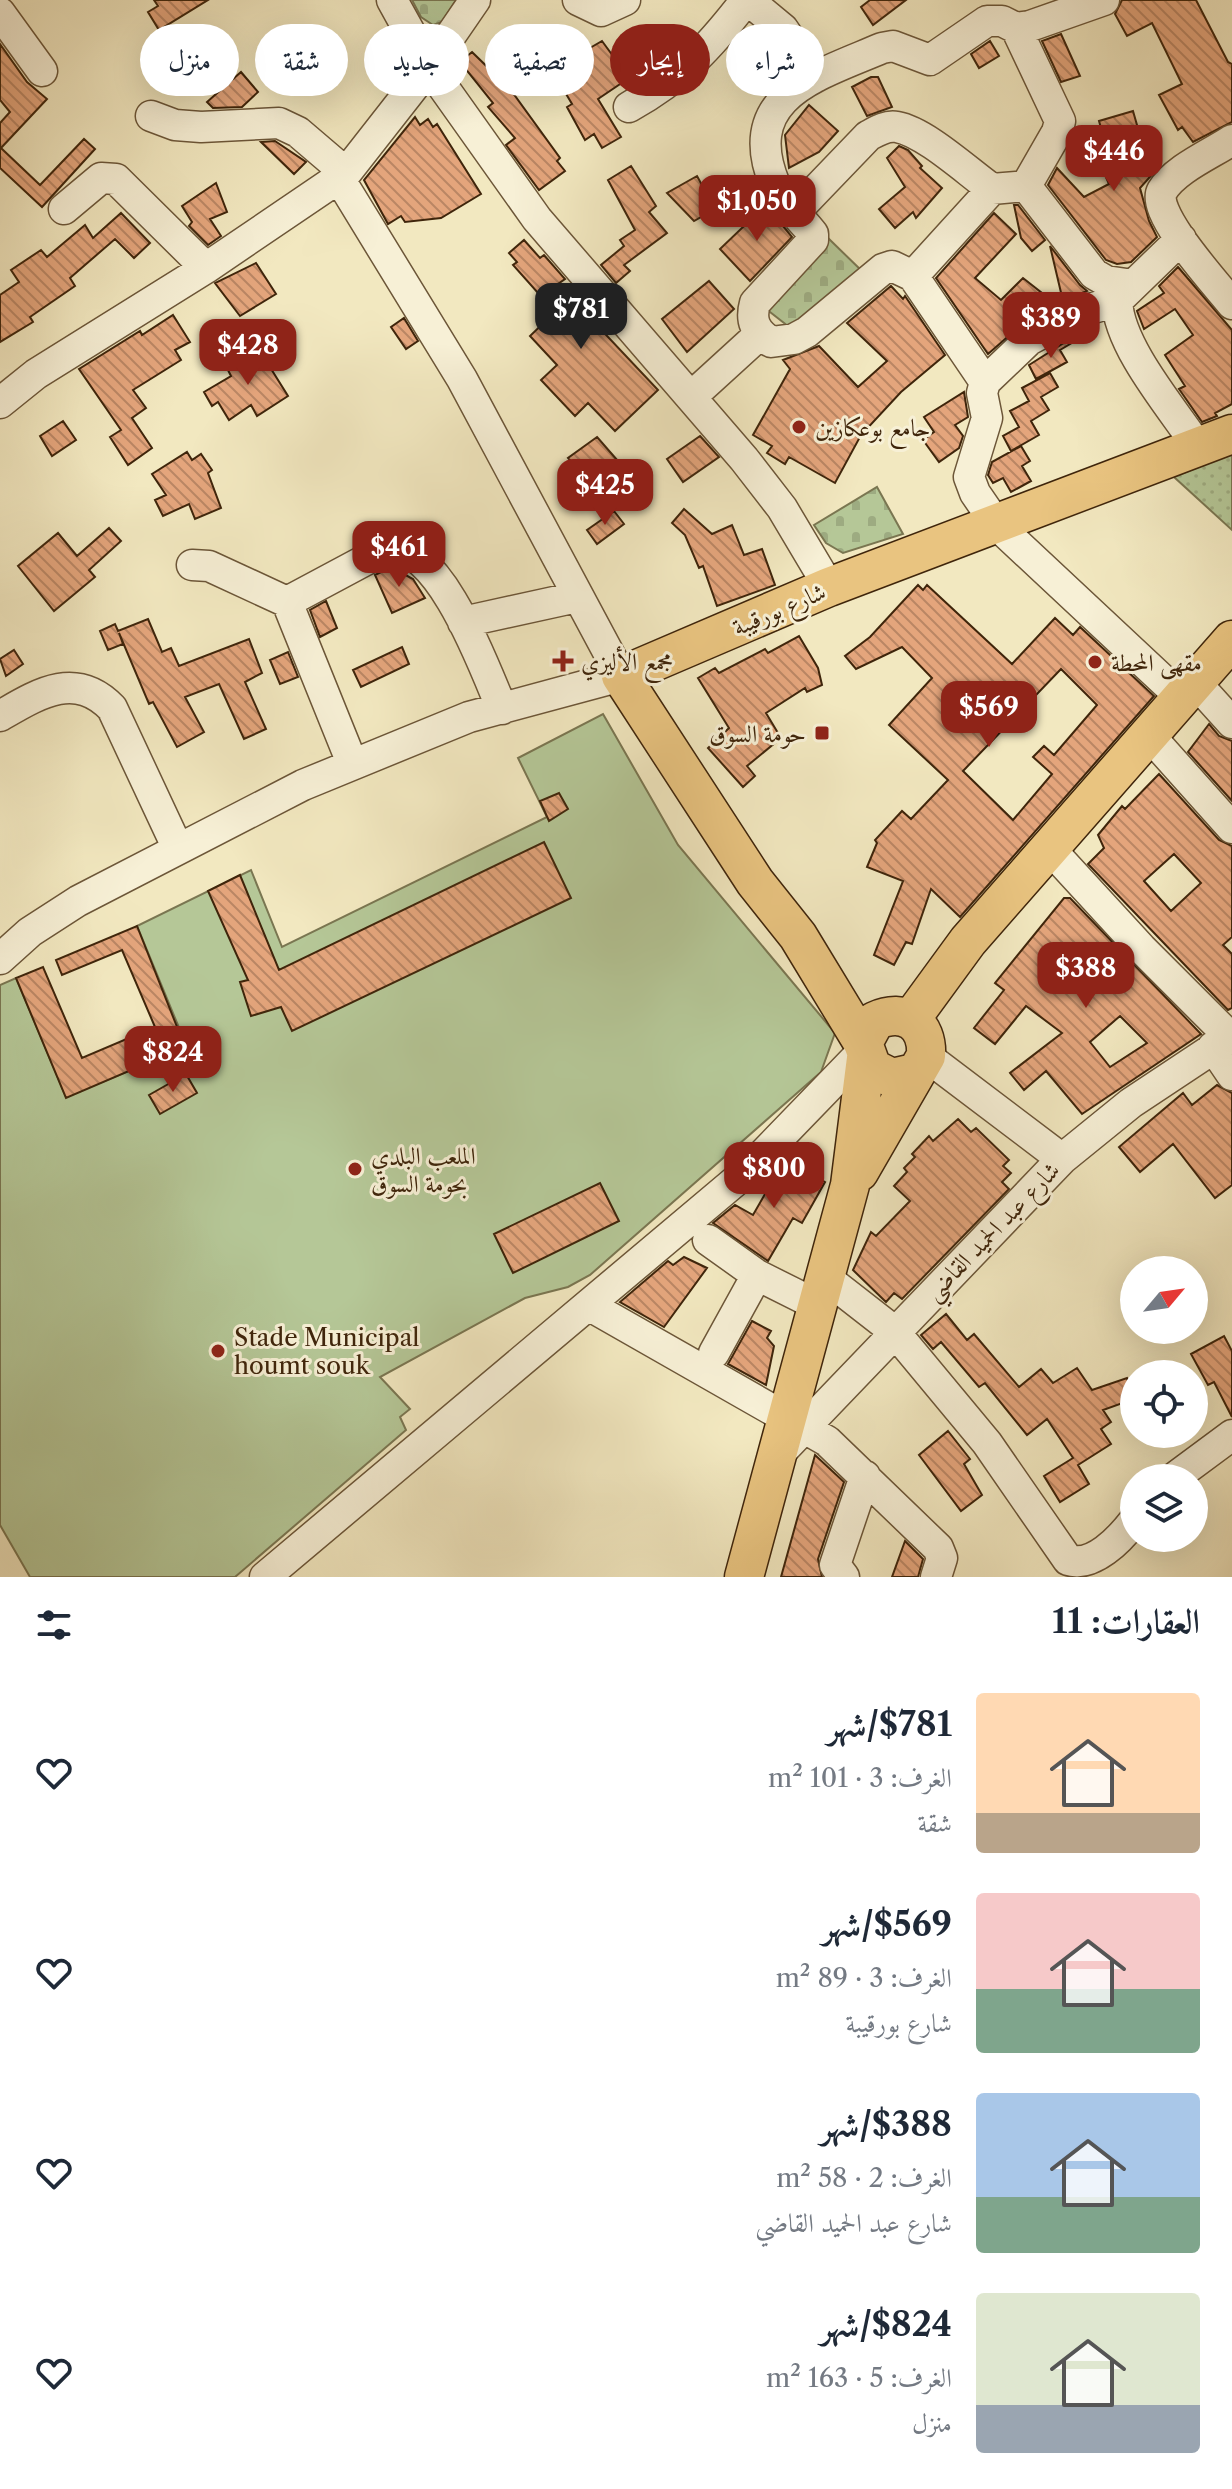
<!DOCTYPE html>
<html lang="ar">
<head>
<meta charset="utf-8">
<style>
  body { margin:0; font-family:"Libre Caslon Text",Amiri,serif; background:#f6f6f7; color:#1f2937; direction:rtl; height:100vh; display:flex; flex-direction:column; font-size:30px; white-space:nowrap }
  * { box-sizing:border-box; margin:0 }
  p { font-size:26px; color:#747a83 }
  .icon { flex:none; width:44px; height:44px; fill:none; stroke:currentColor; stroke-width:2; stroke-linecap:round; stroke-linejoin:round }
  .map { position:relative; height:1577px; overflow:hidden; direction:ltr }
  .side { display:flex; flex-direction:column; background:#fff; flex:1 }
  .side>* { flex:none }
  .guide { position:absolute; left:24px; top:24px; width:800px; height:72px; direction:rtl; display:flex; gap:16px }
  .needle { width:52px; rotate:61deg }
  .controls { position:absolute; left:1120px; top:1256px; display:grid; gap:16px }
  .controls a { display:grid; place-items:center; width:88px; height:88px; border-radius:50%; background:#fff; box-shadow:0 8px 32px #0002; font-size:40px }
  .price { position:absolute; translate:-50% -68px; padding:0 18px; border-radius:16px; background:#8f2418; color:#fff; font-size:26px; line-height:52px; filter:drop-shadow(0 2px 4px #0008) }
  .price::after { content:''; position:absolute; left:50%; top:48px; width:24px; height:18px; margin-left:-12px; background:inherit; clip-path:polygon(0 0,100% 0,50% 100%) }
  .price.on { background:#222; color:#fff }
  ul { padding:0; list-style:none }
  li { display:flex; align-items:center; gap:24px; height:200px; padding:0 32px }
  li span { display:grid; place-items:center; flex:none; width:224px; height:160px; border-radius:8px; color:#555 }
  li>.icon { margin-inline-start:auto }
  span .icon { width:96px; height:96px; fill:#fffc; stroke-width:1 }
  li b { font-size:34px }
  h2 { display:flex; justify-content:space-between; align-items:center; height:96px; padding:0 32px; font-size:34px }
  .chip { padding:0 28px; border-radius:36px; background:#fff; box-shadow:0 8px 32px #0002; font-size:28px; line-height:72px }
  .chip.on { background:#8f2418; color:#fff }
  .map>svg:first-child { display:block }
  .grass { fill:url(#grass-dots); stroke:#7a7651; stroke-width:2 }
  .cemetery { fill:url(#cemetery-stones); stroke:#7a7651; stroke-width:2 }
  .pitch { fill:#b5c797; stroke:#7a7651; stroke-width:2 }
  .building { fill:url(#building-back-hatch); stroke:#3f250b; stroke-width:2; fill-rule:evenodd }
  .lines { fill:none; stroke-linecap:round; stroke-linejoin:round }
  .minor-casing { stroke:#6c5638; stroke-width:33 }
  .major-casing { stroke:#3f250b; stroke-width:41 }
  .minor { stroke:#f7f0d6; stroke-width:30 }
  .major { stroke:#e9c480; stroke-width:38 }
  .poi-dot { fill:#8f2418; stroke:#f7f0d6; stroke-width:3 }
  .labels { text-anchor:middle; dominant-baseline:central; stroke-width:6; stroke-linejoin:round; paint-order:stroke }
  .poi-label { font-size:24px; fill:#3f250b; stroke:#f7f0d6; text-anchor:start }
  .street-label { font-size:24px; fill:#3f250b; stroke:#f7f0d6 }
</style>
</head>
<body>
<div class="map">
<svg width="1232" height="1577" viewBox="0 0 1232 1577">
  <defs>
    <pattern id="grass-dots" width="8" height="8" patternUnits="userSpaceOnUse" patternTransform="scale(2)"><rect width="8" height="8" fill="#b5c797"/><path d="M2 2h.1M6 6h.1" fill="none" stroke="#9dab81" stroke-width="1.8" stroke-linecap="round"/></pattern>
    <pattern id="cemetery-stones" width="16" height="16" patternUnits="userSpaceOnUse" patternTransform="scale(2)"><rect width="16" height="16" fill="#b5c797"/><path d="M2 7V4a2 2 0 0 1 4 0v3zM10 15v-3a2 2 0 0 1 4 0v3z" fill="#9dab81"/></pattern>
    <pattern id="building-back-hatch" width="6" height="6" patternUnits="userSpaceOnUse" patternTransform="scale(2)"><rect width="6" height="6" fill="#e4a57c"/><path d="M-1 5l2 2M0 0l6 6M5-1l2 2" fill="none" stroke="#ba8664"/></pattern>
  </defs>
  <rect width="100%" height="100%" fill="#f2e8c0"/>
  <filter id="stains"><feTurbulence type="fractalNoise" baseFrequency=".0025" numOctaves="4"/><feColorMatrix values="0 0 0 0 .2 0 0 0 0 .09 0 0 0 0 .02 0 0 0 .5 -.17"/></filter>
  <radialGradient id="worn" r=".72"><stop offset=".6" stop-color="#630" stop-opacity="0"/><stop offset="1" stop-color="#630" stop-opacity=".3"/></radialGradient>
  <path class="grass" d="M1232,453V530L1174,477Z"/>
  <path class="cemetery" d="M412,0H456L442,22L433,25L421,17Z
    M826,236L866,275L793,330L761,305Z
    M877,487L903,534L843,553L826,543L814,525Z"/>
  <path class="pitch" d="M603,714L678,845L835,1033L821,1072L590,1275L568,1287L525,1298L380,1377L410,1409L400,1417L406,1430L235,1577H30L0,1525V985L16,978L66,1097L187,1047L137,926L251,870L282,947L547,817L518,758Z"/>
  <path class="building" d="M154,0H208L159,30L148,12L158,6Z
    M870,0H906L873,25L861,7Z
    M1122,0H1196L1228,62L1232,64V122L1193,142L1182,127L1178,130L1159,95L1182,84L1152,23L1127,36L1115,14Z
    M761,34L784,62L765,74L750,51L761,44L757,37Z
    M1061,34L1080,76L1061,82L1042,41Z
    M602,41L629,78L598,99L621,137L602,148L594,134L585,140L567,107L572,104L552,70Z
    M990,41L999,56L979,68L971,54Z
    M0,44L27,82L47,99L1,148L40,185L84,139L95,149L42,207L0,168V123L10,112L0,100Z
    M472,52L510,89L560,158L557,161L565,171L539,190L506,145L515,138L488,107L493,103L460,62Z
    M241,72L258,92L242,107L213,108L207,102Z
    M871,77H878L892,107L867,116L852,87Z
    M809,105L838,131L819,152L789,168L785,135Z
    M1133,111L1145,153L1157,169L1140,188L1149,221L1157,237L1131,262L1117,264L1106,260L1048,185L1057,168L1084,197L1109,184L1089,139L1103,135L1099,121Z
    M415,117L420,125L428,119L433,127L437,124L481,194L441,218L405,222L401,216L388,224L364,180Z
    M275,141L306,162L294,174L261,142Z
    M899,146L908,150L922,166L920,168L942,188L916,218L913,212L895,228L879,209L905,187L887,158Z
    M631,166L656,206L649,212L667,233L624,265L630,271L616,283L601,265L624,246L620,240L635,230L608,180Z
    M697,176L715,209L694,221L667,193Z
    M216,183L227,212L210,219L221,236L208,245L189,226L192,222L182,206Z
    M766,205L792,237L750,281L720,249Z
    M1014,205H1018L1045,240L1032,251L1021,238Z
    M121,213L150,243L134,258L115,239L70,278L75,286L30,317L33,322L0,342V295L19,282L11,270L41,250L47,257L85,225L93,238Z
    M994,213L1016,234L975,278L1001,300L1023,278L1047,297L1027,320L988,354L936,278Z
    M524,240L540,258L544,255L565,279L558,284L658,390L615,431L588,403L575,416L541,380L557,365L530,336L555,312L513,265L517,262L509,253Z
    M1050,246L1080,285L1087,291L1063,301Z
    M256,263L276,294L240,316L215,283Z
    M1178,267L1232,330V404L1215,413L1217,416L1202,422L1179,389L1185,386L1165,355L1193,335L1175,309L1144,329L1137,311L1164,293L1159,286Z
    M709,281L734,309L687,352L662,319Z
    M891,286L903,299L905,296L945,355L901,392L861,435L835,483L789,457L785,464L767,453L772,446L753,435L790,369L783,360L819,346L858,387L887,361L847,323Z
    M173,315L190,342L175,350L181,360L133,390L146,408L132,418L152,448L128,465L110,437L121,430L79,369L140,331L142,335Z
    M404,318L418,341L406,349L391,327Z
    M1078,334L1080,338L1060,350L1067,362L1036,379L1029,365Z
    M258,348L288,396L257,416L251,405L229,420L218,402L212,406L204,392L231,376L227,368Z
    M1050,373L1058,387L1041,397L1049,410L1031,421L1039,435L1011,451L1003,436L1019,427L1010,411L1029,401L1022,388Z
    M964,392L968,417L955,425L963,436L959,448L939,462L923,440L934,432L924,417Z
    M63,421L76,440L52,456L40,436Z
    M700,436L719,457L683,482L667,459Z
    M597,437L631,476L603,499L568,458Z
    M1021,446L1030,461L1022,466L1031,481L1011,492L1003,478L993,483L988,475L992,462Z
    M187,452L192,460L201,454L212,470L208,473L221,508L195,519L189,504L163,516L155,500L166,495L152,474Z
    M684,509L712,534L732,525L744,555L762,549L775,585L717,606L703,566L699,568L685,535L672,523Z
    M614,511L624,524L597,544L587,530Z
    M109,528L121,541L89,570L95,577L54,611L18,566L58,533L77,556Z
    M391,567L413,579L425,598L392,613L375,575Z
    M918,585L923,590L927,585L1012,664L1055,618L1073,635L1080,627L1154,696L960,917L931,889L912,944L906,942L894,965L874,955L903,881L867,867L877,843L875,840L902,811L911,819L948,780L889,725L932,678L902,647L856,669L845,656L870,637ZM1061,669L1097,705L1054,755L1044,746L1033,757L1052,774L1013,820L963,771Z
    M326,601L337,628L320,637L310,610Z
    M148,619L162,652L171,648L179,666L249,639L262,673L245,682L266,729L244,739L219,684L185,697L204,732L177,747L153,702L149,704L119,633L123,644L108,650L100,631L115,624L118,631Z
    M799,636L818,668L822,685L807,692L805,688L766,713L781,738L747,766L755,776L743,787L708,748L729,728L698,678L715,668L719,673L765,649L768,653Z
    M402,647L409,664L361,687L353,670Z
    M14,650L23,664L6,676L0,659Z
    M288,652L298,677L280,684L270,660Z
    M1209,724L1219,736L1232,741V801L1188,752Z
    M1159,774L1219,840L1232,846V937L1223,945L1232,954V1008L1228,1010L1088,864L1104,848L1098,835L1122,806L1125,809ZM1174,854L1201,883L1171,911L1144,881Z
    M559,793L568,809L549,821L540,801Z
    M544,842L571,898L292,1031L281,1007L251,1016L240,982L248,980L208,891L240,875L279,970Z
    M1064,898H1070L1201,1034L1082,1114L1046,1071L1024,1090L1010,1073L1062,1033L1026,1006L995,1044L974,1028L1004,990L995,983ZM1120,1016L1147,1043L1110,1067L1090,1042Z
    M137,926L185,1047L66,1098L16,978L43,967L82,1058L155,1027L122,950L62,975L56,960Z
    M186,1074L197,1093L160,1114L149,1095Z
    M1217,1085L1232,1093V1185L1215,1198L1173,1144L1140,1172L1119,1147L1183,1093L1192,1105Z
    M958,1119L971,1132L976,1128L1009,1160L1003,1166L1011,1173L1002,1182L1009,1189L902,1299L894,1293L886,1302L853,1270L871,1232L876,1236L910,1201L894,1186L907,1172L904,1168L915,1157L912,1154L929,1136L933,1141Z
    M785,1159L825,1182L802,1223L793,1218L768,1261L713,1223L735,1205L753,1215Z
    M600,1183L619,1221L513,1273L494,1234Z
    M684,1257L707,1268L664,1327L620,1302L668,1261L673,1265Z
    M946,1314L967,1340L974,1334L1019,1387L1041,1369L1053,1383L1077,1368L1092,1390L1127,1378L1134,1399L1103,1410L1111,1422L1101,1429L1111,1444L1078,1465L1089,1484L1060,1502L1044,1476L1073,1458L1047,1419L1027,1435L985,1383L979,1387L941,1342L933,1349L921,1335Z
    M752,1321L771,1331L767,1338L774,1346L766,1385L728,1364Z
    M1224,1336L1232,1351V1417L1214,1382L1208,1385L1191,1354Z
    M948,1431L970,1459L964,1464L982,1495L961,1511L919,1455Z
    M815,1455L844,1482L818,1559L822,1577H781Z
    M905,1541L923,1559L918,1577H892Z"/>
  <g class="lines">
    <g class="minor-casing">
      <path id="minor" d="M392,0L429,67L537,219L744,459L782,508L829,587
        M578,0L601,11L625,0
        M748,0L783,29L816,77
        M0,13L42,71
        M1016,28L1060,121L1057,132L1026,186
        M629,107C682,77 709,48 746,0
        M151,116L175,125L201,127L279,123L298,132L346,173
        M1232,140C1211,154 1175,169 1162,191C1150,212 1217,285 1232,304
        M64,209L101,178L116,179L206,268
        M794,213L868,136C877,131 886,125 897,127C925,132 968,172 992,189L1026,186L1094,274L1106,281L1133,285
        M1181,239L1117,301L1083,311L1029,340L985,382L982,393L987,418L969,477L975,493L997,525L1182,698
        M913,276L992,189
        M1117,301C1119,347 1172,408 1198,447
        M985,382L913,276L892,266L883,269L807,332L794,339L771,342C755,331 750,321 755,303L813,240V234C801,218 783,204 775,185C738,96 817,76 882,48L893,46L930,60L987,21H1002L1016,28L1030,26L1104,0
        M691,397L760,334
        M0,403L36,374L206,268L346,173L429,67L475,0
        M192,565L209,566L287,602L388,548C440,543 485,669 502,709
        M287,602L352,763
        M463,622L577,597
        M1196,683L1232,723
        M0,716C38,694 75,670 112,708L178,849
        M1149,735L1232,828
        M1051,850L1141,948L1230,1037
        M0,959L30,932L78,901L303,785L469,717L621,676L462,379L339,178
        M1213,1047L1232,1075
        M926,1056L1062,1159
        M708,1240L757,1275L817,1305
        M826,1278L894,1331L987,1443L1068,1560C1093,1568 1120,1539 1134,1521
        M590,1306L827,1441L938,1548L942,1558L936,1577
        M714,1353L757,1275
        M777,1456L1062,1159L1131,1103L1232,1036
        M1174,1478L1232,1435
        M265,1577L745,1173L864,1050
        M844,1577L835,1565L865,1476"/>
    </g>
    <g class="major-casing">
      <path id="major" d="M911,1019L968,941L1232,640
        M863,1043L798,936L755,882L621,676L829,587L1232,434
        M859,1172L926,1056C928,1024 905,1007 875,1021L863,1043L872,1068L892,1078L914,1073
        M744,1577L850,1185L866,1058"/>
    </g>
    <use href="#minor" class="minor"/>
    <use href="#major" class="major"/>
  </g>
  <g class="poi-dot">
    <circle cx="799" cy="427" r="8"/>
    <path d="M559 649h8v8h8v8h-8v8h-8v-8h-8v-8h8z"/>
    <circle cx="1095" cy="662" r="8"/>
    <rect x="814" y="725" width="16" height="16" rx="4"/>
    <circle cx="355" cy="1169" r="8"/>
    <circle cx="218" cy="1351" r="8"/>
  </g>
  <g class="labels">
    <g class="poi-label">
      <text x="815" y="427">جامع بوعكازين</text>
      <text x="581" y="661">مجمع الأليزي</text>
      <text x="1111" y="662">مقهى المحطة</text>
      <text x="806" y="733" text-anchor="end">حومة السوق</text>
      <text x="371" y="1155">الملعب البلدي<tspan x="371" dy="28">بحومة السوق</tspan></text>
      <text x="234" y="1337">Stade Municipal<tspan x="234" dy="28">houmt souk</tspan></text>
    </g>
    <g class="street-label">
      <text transform="translate(779 609) rotate(-23)">شارع بورقيبة</text>
      <text transform="translate(992 1231) rotate(-46)">شارع عبد الحميد القاضي</text>
    </g>
  </g>
  <rect width="100%" height="100%" filter="url(#stains)"/>
  <rect width="100%" height="100%" fill="url(#worn)"/>
</svg>
<div class="controls">
<a><svg class="needle" viewBox="-14 -14 28 28"><path d="M0-13l5 13h-10z" fill="#e53935"/><path d="M0 13l5-13h-10z" fill="#747a83"/></svg></a>
<a><svg class="icon" aria-label="locate" viewBox="0 0 24 24"><circle cx="12" cy="12" r="6"/><path d="M12 2v4M12 18v4M2 12h4M18 12h4"/></svg></a>
<a><svg class="icon" aria-label="layers" viewBox="0 0 24 24"><path d="M12 4l9 5-9 5-9-5zM3 14l9 5 9-5"/></svg></a>
</div>
<b class="price" style="left:1114px;top:193px">$446</b>
<b class="price" style="left:757px;top:243px">$1,050</b>
<b class="price on" style="left:581px;top:351px">$781</b>
<b class="price" style="left:1051px;top:360px">$389</b>
<b class="price" style="left:248px;top:387px">$428</b>
<b class="price" style="left:605px;top:527px">$425</b>
<b class="price" style="left:399px;top:589px">$461</b>
<b class="price" style="left:989px;top:749px">$569</b>
<b class="price" style="left:1086px;top:1010px">$388</b>
<b class="price" style="left:173px;top:1094px">$824</b>
<b class="price" style="left:774px;top:1210px">$800</b>
<div class="guide">
<a class="chip">شراء</a>
<a class="chip on">إيجار</a>
<a class="chip">تصفية</a>
<a class="chip">جديد</a>
<a class="chip">شقة</a>
<a class="chip">منزل</a>
</div>
</div>
<section class="side">
<h2>العقارات: 11<svg class="icon" aria-label="filters" viewBox="0 0 24 24"><path d="M4 7h16M4 17h16"/><circle cx="9" cy="7" r="2"/><circle cx="15" cy="17" r="2"/></svg></h2>
<ul>
<li><span style="background:linear-gradient(#ffd9b3 75%,#b9a48a 0)"><svg class="icon" aria-label="home" viewBox="0 0 24 24"><path d="M3 11l9-7 9 7M6 9v11h12V9"/></svg></span><div><b>$781/شهر</b><p>الغرف: 3 · 101 m²</p><p>شقة</p></div><svg class="icon" aria-label="heart" viewBox="0 0 24 24"><path d="M12 20l-8-8c-3-5 5-10 8-4 3-6 11-1 8 4z"/></svg></li>
<li><span style="background:linear-gradient(#f6c9c9 60%,#7fa58c 0)"><svg class="icon" aria-label="home" viewBox="0 0 24 24"><path d="M3 11l9-7 9 7M6 9v11h12V9"/></svg></span><div><b>$569/شهر</b><p>الغرف: 3 · 89 m²</p><p>شارع بورقيبة</p></div><svg class="icon" aria-label="heart" viewBox="0 0 24 24"><path d="M12 20l-8-8c-3-5 5-10 8-4 3-6 11-1 8 4z"/></svg></li>
<li><span style="background:linear-gradient(#a9c7e8 65%,#7fa58c 0)"><svg class="icon" aria-label="home" viewBox="0 0 24 24"><path d="M3 11l9-7 9 7M6 9v11h12V9"/></svg></span><div><b>$388/شهر</b><p>الغرف: 2 · 58 m²</p><p>شارع عبد الحميد القاضي</p></div><svg class="icon" aria-label="heart" viewBox="0 0 24 24"><path d="M12 20l-8-8c-3-5 5-10 8-4 3-6 11-1 8 4z"/></svg></li>
<li><span style="background:linear-gradient(#dfe7d0 70%,#9aa5b1 0)"><svg class="icon" aria-label="home" viewBox="0 0 24 24"><path d="M3 11l9-7 9 7M6 9v11h12V9"/></svg></span><div><b>$824/شهر</b><p>الغرف: 5 · 163 m²</p><p>منزل</p></div><svg class="icon" aria-label="heart" viewBox="0 0 24 24"><path d="M12 20l-8-8c-3-5 5-10 8-4 3-6 11-1 8 4z"/></svg></li>
</ul>
</section>
</body>
</html>
